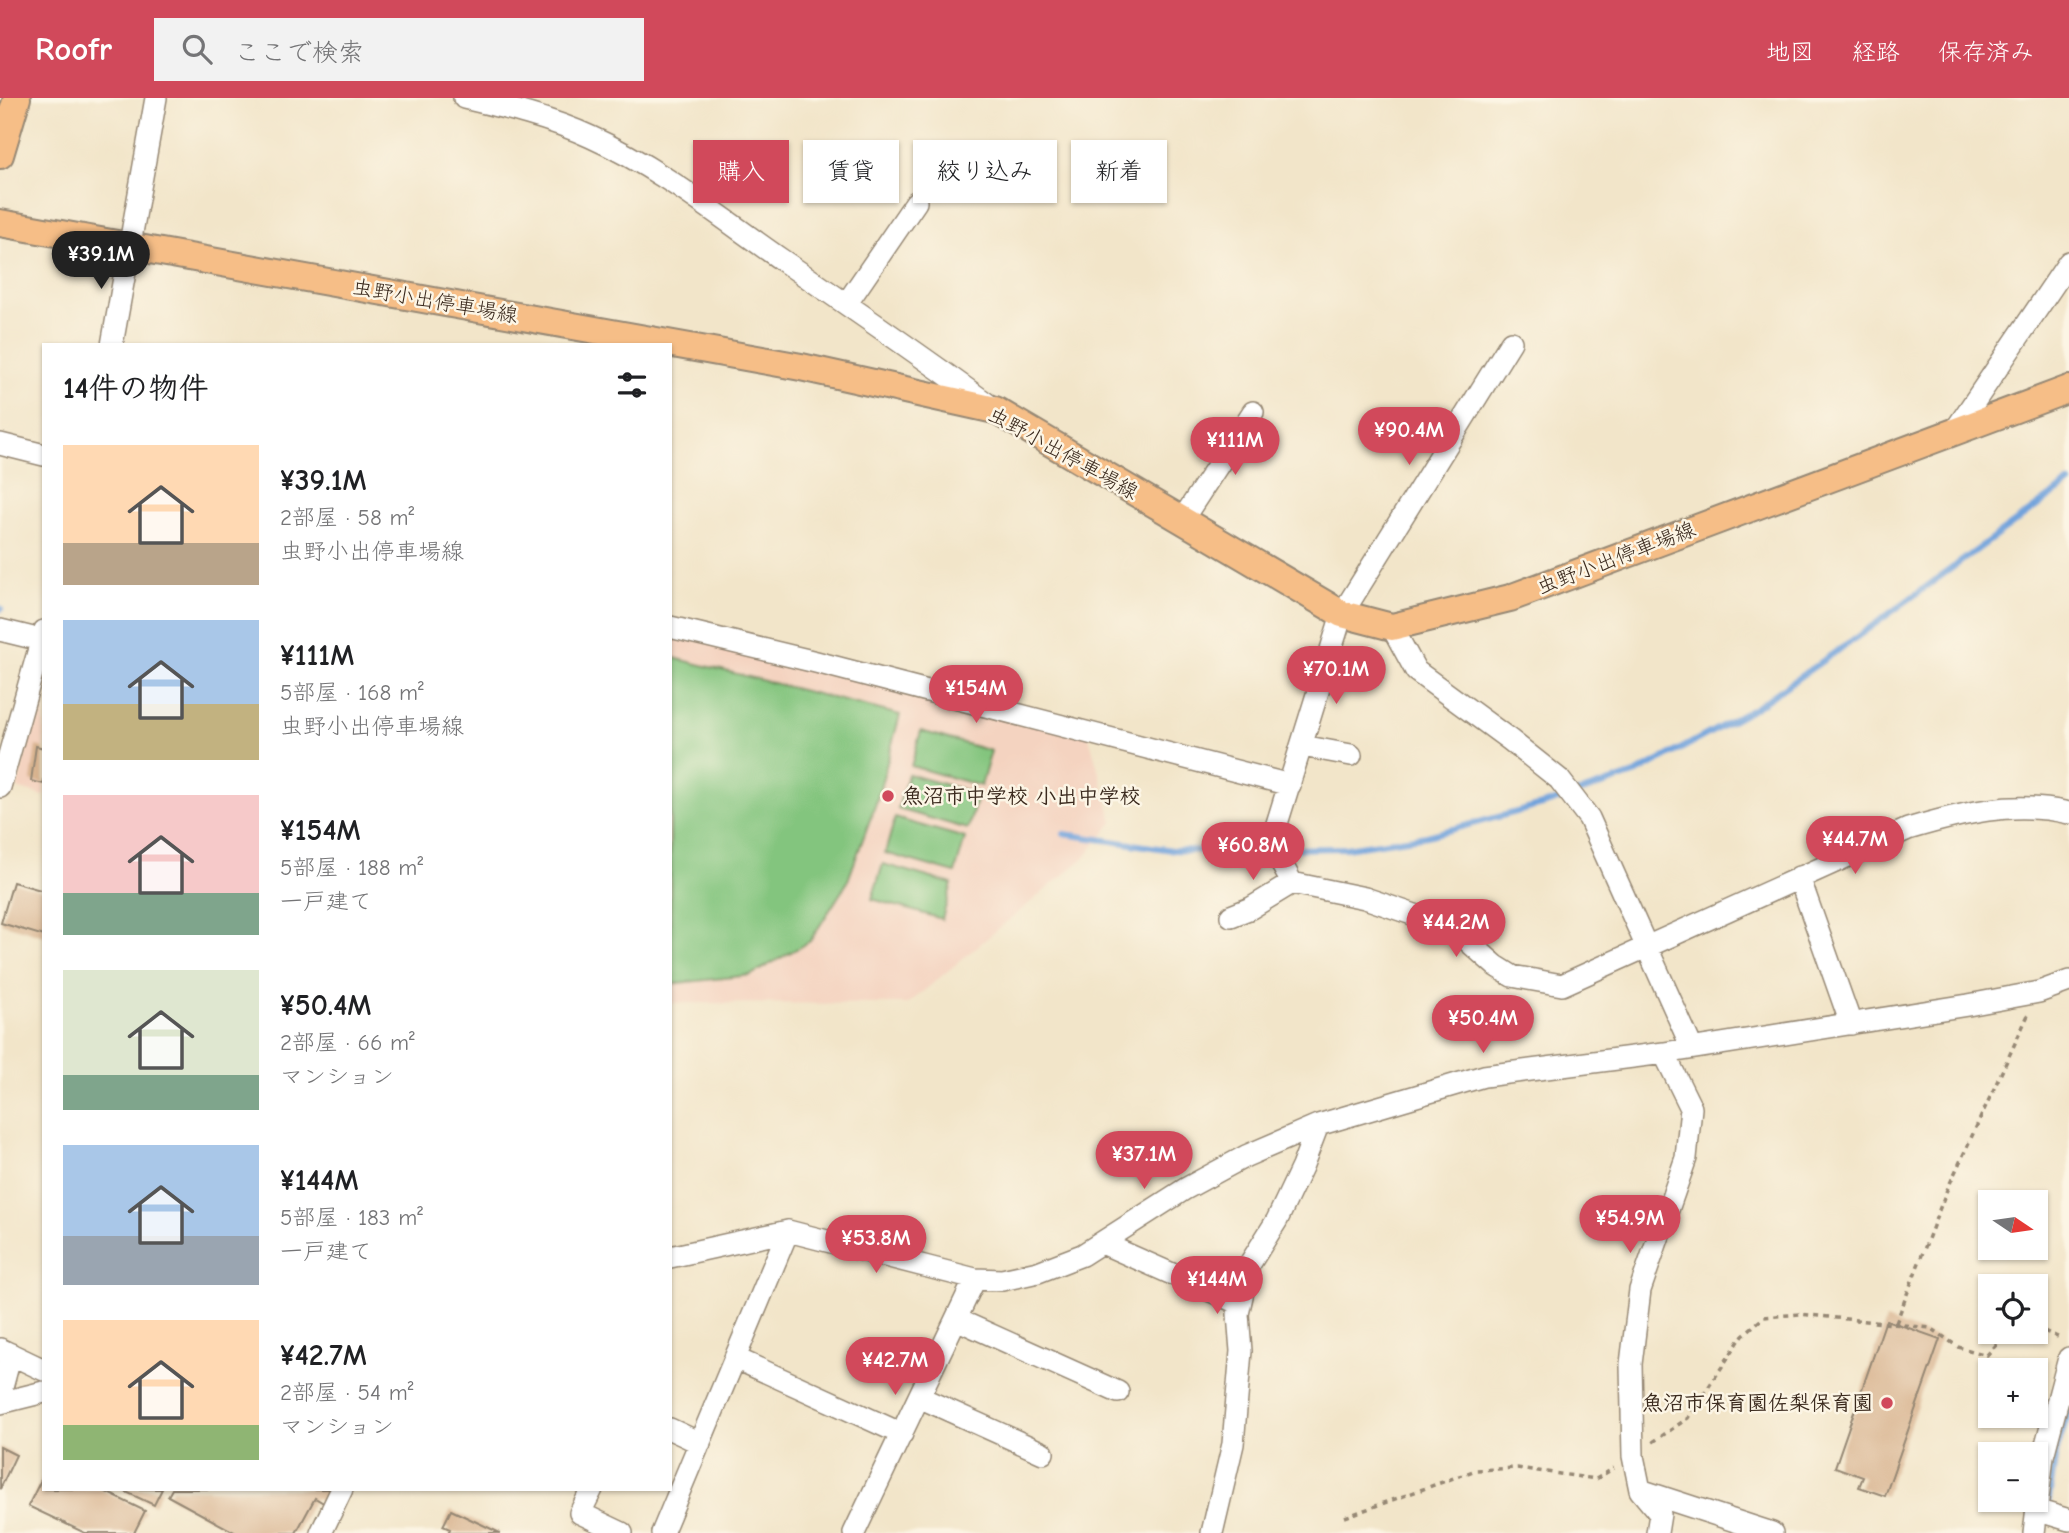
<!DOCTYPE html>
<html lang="ja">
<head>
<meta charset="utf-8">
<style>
  body { margin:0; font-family:"Comic Neue","Klee One",sans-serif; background:#f2f2f2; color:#202124; height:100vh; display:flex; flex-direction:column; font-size:26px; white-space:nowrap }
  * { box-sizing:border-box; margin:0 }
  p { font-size:23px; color:#757577 }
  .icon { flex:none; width:38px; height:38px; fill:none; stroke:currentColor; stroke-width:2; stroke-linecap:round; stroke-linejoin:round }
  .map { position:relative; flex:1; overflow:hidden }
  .panel { position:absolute; left:42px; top:245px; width:630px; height:1148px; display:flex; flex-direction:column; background:#fff; border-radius:0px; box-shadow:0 2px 5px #0004 }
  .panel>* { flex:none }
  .banner { position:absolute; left:693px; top:42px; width:665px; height:63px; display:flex; gap:14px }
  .needle { width:46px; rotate:103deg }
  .tools { position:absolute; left:1978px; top:1092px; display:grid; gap:14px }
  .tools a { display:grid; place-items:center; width:70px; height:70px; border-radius:0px; background:#fff; box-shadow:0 2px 5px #0004; font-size:35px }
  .price { position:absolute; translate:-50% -60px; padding:0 16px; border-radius:24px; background:#d1495b; color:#fff; font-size:23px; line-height:46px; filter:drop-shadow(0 2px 4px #0008) }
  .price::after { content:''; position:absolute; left:50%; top:42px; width:21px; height:16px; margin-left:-10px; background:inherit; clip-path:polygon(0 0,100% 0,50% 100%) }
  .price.active { background:#222; color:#fff }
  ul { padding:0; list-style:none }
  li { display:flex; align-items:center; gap:21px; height:175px; padding:0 21px }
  li span { display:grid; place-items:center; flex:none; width:196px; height:140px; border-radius:0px; color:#555 }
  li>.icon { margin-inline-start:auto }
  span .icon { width:84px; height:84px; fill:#fffc; stroke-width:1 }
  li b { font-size:30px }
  h2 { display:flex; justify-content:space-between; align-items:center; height:84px; padding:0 21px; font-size:30px }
  .chip { padding:0 24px; border-radius:0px; background:#fff; box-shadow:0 2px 5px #0004; font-size:24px; line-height:63px }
  .chip.active { background:#d1495b; color:#fff }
  header { display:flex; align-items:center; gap:42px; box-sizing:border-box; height:98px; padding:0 35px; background:#d1495b; color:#fff }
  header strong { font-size:33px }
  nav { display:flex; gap:38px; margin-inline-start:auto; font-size:24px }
  .search { width:490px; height:63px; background:#f2f2f2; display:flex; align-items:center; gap:18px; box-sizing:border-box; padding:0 24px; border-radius:0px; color:#757577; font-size:26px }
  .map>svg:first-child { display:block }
  .built { fill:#f4d3c0 }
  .green { fill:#83c57e; stroke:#5f784e; stroke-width:2 }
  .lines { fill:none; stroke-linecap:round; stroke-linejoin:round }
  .stream { stroke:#71a3dc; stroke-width:6 }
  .building { fill:#d8b38f }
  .minor-casing { stroke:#968874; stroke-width:24 }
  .major-casing { stroke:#968874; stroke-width:30 }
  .path { stroke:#968874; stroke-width:3.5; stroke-dasharray:5 5; stroke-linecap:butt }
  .minor { stroke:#fff; stroke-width:21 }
  .major { stroke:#f6be87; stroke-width:26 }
  .poi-dot { fill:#d1495b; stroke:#fcf5e5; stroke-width:2.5 }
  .labels { text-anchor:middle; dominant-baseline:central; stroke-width:5; stroke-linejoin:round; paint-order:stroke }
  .street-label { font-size:21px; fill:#3b2a1e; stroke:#fcf5e5 }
  .poi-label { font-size:21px; font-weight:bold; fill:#3b2a1e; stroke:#fcf5e5; text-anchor:start }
</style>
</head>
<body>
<header>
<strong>Roofr</strong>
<div class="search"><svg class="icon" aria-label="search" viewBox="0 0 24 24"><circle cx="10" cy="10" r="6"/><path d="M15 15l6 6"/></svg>ここで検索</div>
<nav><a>地図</a><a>経路</a><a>保存済み</a></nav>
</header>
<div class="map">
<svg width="2069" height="1435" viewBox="0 0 2069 1435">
  <rect width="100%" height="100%" fill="#fcf5e5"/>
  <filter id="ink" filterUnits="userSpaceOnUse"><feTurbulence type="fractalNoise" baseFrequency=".0143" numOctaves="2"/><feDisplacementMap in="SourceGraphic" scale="14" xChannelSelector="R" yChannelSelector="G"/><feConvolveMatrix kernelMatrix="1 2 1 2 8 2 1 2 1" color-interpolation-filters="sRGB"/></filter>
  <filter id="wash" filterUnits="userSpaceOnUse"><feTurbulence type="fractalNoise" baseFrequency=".00686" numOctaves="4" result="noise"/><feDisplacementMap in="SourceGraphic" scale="28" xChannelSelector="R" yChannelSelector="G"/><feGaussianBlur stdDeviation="1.57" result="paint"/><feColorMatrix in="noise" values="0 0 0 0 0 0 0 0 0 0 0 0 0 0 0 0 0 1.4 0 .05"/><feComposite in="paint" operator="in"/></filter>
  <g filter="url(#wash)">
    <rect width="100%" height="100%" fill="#f2e5c9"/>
    <path class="built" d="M670,530L1087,632L1113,724L1085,759L908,906L670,905Z
      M44,576V698L17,690Z"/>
    <path class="green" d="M670,559L900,617L876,705L847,785L810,843L751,877L670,886Z
      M921,633L991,653L981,688L911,668Z
      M908,676L978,696L968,731L898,711Z
      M895,720L965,740L955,775L885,755Z
      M883,766L952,786L942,821L872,801Z"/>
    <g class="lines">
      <path class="stream" d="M0,510L1,511
        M1064,736L1172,752L1269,755L1277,751L1346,750L1427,738L1546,706L1637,675L1755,610L1857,539L2069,385
        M2047,1412L2056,1355L2069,1311"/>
    </g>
    <g id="blocks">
      <path class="building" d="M36,648L44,650V686L31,683Z
        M13,784L44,793V838L1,825Z
        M1886,1222L1940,1241L1885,1398L1859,1389L1863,1379L1835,1369Z
        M0,1349L16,1357L0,1391Z
        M44,1376V1391H100L145,1413L134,1435H85L28,1408Z
        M127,1391H162L154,1407L126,1394Z
        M172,1391H336L327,1407L315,1400L296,1435H236L168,1398Z
        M451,1412L500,1435H448L450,1431L443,1428Z"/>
    </g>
  </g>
  <g filter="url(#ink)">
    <use href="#blocks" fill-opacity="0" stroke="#968874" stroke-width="2"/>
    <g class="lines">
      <g class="minor-casing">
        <path id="minor" d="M464,0C507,10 550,20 591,39C660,70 720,119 782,162C852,210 922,258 990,308
          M847,205L916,104
          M1511,244L1342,516L1275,732L1273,750L1292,785L1365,800L1453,830L1496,868L1512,878L1562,887L1908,731C1962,715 2013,702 2069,715
          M112,247L156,0
          M1954,334L2069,164
          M0,346L44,357
          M1182,422L1253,314
          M670,529L816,564L1290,687
          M1392,529L1416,573L1510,642L1559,681L1589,720L1692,950
          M0,532L41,542
          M1302,648L1351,657
          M0,689L44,533
          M1799,779L1851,926
          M1231,818L1251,810L1292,785
          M1102,1145L1240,1206
          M670,1159L788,1133L975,1181L1002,1182L1038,1174L1082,1157L1185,1091L1246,1058L1318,1027L1484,978L1664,955L1968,907L2039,894L2069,883
          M956,1221L1118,1294
          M0,1251L44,1272
          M735,1260L902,1336
          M0,1297L11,1256
          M919,1299L1043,1355
          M0,1305L44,1294
          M670,1331L700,1345
          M592,1391L580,1415L622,1435
          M1640,1392L1772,1435
          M2036,1412L2069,1422
          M321,1435L342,1391
          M662,1435L788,1133
          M854,1435L975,1181
          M1212,1435L1233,1346L1241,1253L1238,1216L1249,1167L1277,1122L1302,1069L1318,1027
          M1657,1435L1660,1416L1640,1392L1633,1358L1631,1266L1640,1192L1686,1060L1691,1010L1664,955
          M2034,1435L2043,1358L2069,1260"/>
      </g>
      <g class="major-casing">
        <path id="major" d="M0,57L17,0
          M0,125L801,269L995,312L1342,516L1392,529L1510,500L2069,291"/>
      </g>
      <path class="path" d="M1896,1225L1946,1094L2029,915
        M2035,1229L2062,1241
        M1653,1344L1688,1320L1743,1237L1764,1219L1800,1216L1931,1230L1958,1249L1987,1257L2008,1234
        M1345,1419L1476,1372L1517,1370L1596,1381L1614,1370"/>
      <use href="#minor" class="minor"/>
      <use href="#major" class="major"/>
    </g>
  </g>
  <g class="poi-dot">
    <circle cx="888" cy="698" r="7"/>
    <circle cx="1887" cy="1305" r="7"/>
  </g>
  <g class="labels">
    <g class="street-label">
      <text transform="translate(435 203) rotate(10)">虫野小出停車場線</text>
      <text transform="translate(1063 355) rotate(29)">虫野小出停車場線</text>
      <text transform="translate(1616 460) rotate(-21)">虫野小出停車場線</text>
    </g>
    <g class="poi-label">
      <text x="902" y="698">魚沼市中学校 小出中学校</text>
      <text x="1873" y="1305" text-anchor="end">魚沼市保育園佐梨保育園</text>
    </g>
  </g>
</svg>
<div class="tools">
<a><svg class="needle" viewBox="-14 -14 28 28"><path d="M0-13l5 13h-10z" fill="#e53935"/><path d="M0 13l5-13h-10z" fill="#757577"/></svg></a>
<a><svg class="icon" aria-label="locate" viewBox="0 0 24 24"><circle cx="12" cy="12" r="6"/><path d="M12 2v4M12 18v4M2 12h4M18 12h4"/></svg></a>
<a>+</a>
<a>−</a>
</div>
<b class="price active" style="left:101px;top:193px">¥39.1M</b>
<b class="price" style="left:1409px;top:369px">¥90.4M</b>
<b class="price" style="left:1235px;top:379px">¥111M</b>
<b class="price" style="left:1336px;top:608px">¥70.1M</b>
<b class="price" style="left:976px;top:627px">¥154M</b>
<b class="price" style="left:1855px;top:778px">¥44.7M</b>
<b class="price" style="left:1253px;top:784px">¥60.8M</b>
<b class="price" style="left:1456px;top:861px">¥44.2M</b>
<b class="price" style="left:1483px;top:957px">¥50.4M</b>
<b class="price" style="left:1144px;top:1093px">¥37.1M</b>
<b class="price" style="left:1630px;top:1157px">¥54.9M</b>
<b class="price" style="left:876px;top:1177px">¥53.8M</b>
<b class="price" style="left:1217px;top:1218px">¥144M</b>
<b class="price" style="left:895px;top:1299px">¥42.7M</b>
<div class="banner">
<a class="chip active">購入</a>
<a class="chip">賃貸</a>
<a class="chip">絞り込み</a>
<a class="chip">新着</a>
</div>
<section class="panel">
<h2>14件の物件<svg class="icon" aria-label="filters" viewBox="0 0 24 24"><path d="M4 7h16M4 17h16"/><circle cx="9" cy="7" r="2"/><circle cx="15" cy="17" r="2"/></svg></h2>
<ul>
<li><span style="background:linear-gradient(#ffd9b3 70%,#b9a48a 0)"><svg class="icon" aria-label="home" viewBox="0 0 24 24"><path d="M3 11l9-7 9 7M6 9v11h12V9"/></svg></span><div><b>¥39.1M</b><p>2部屋 · 58 m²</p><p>虫野小出停車場線</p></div></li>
<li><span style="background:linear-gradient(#a9c7e8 60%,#c2b280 0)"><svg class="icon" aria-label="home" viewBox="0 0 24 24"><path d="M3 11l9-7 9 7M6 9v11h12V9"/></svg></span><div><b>¥111M</b><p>5部屋 · 168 m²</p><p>虫野小出停車場線</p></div></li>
<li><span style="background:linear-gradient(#f6c9c9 70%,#7fa58c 0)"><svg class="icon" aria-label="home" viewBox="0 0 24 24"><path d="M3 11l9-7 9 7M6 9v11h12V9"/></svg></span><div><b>¥154M</b><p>5部屋 · 188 m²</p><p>一戸建て</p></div></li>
<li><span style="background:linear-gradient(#dfe7d0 75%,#7fa58c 0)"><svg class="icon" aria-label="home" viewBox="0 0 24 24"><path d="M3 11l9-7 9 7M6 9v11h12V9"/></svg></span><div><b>¥50.4M</b><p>2部屋 · 66 m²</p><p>マンション</p></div></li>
<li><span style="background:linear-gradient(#a9c7e8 65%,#9aa5b1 0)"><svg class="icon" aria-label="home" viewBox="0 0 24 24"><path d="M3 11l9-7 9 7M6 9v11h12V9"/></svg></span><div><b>¥144M</b><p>5部屋 · 183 m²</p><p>一戸建て</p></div></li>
<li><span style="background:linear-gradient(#ffd9b3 75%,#8fb573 0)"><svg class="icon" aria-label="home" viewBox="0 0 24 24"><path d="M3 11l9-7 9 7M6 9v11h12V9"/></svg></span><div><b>¥42.7M</b><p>2部屋 · 54 m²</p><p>マンション</p></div></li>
</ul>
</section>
</div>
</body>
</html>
